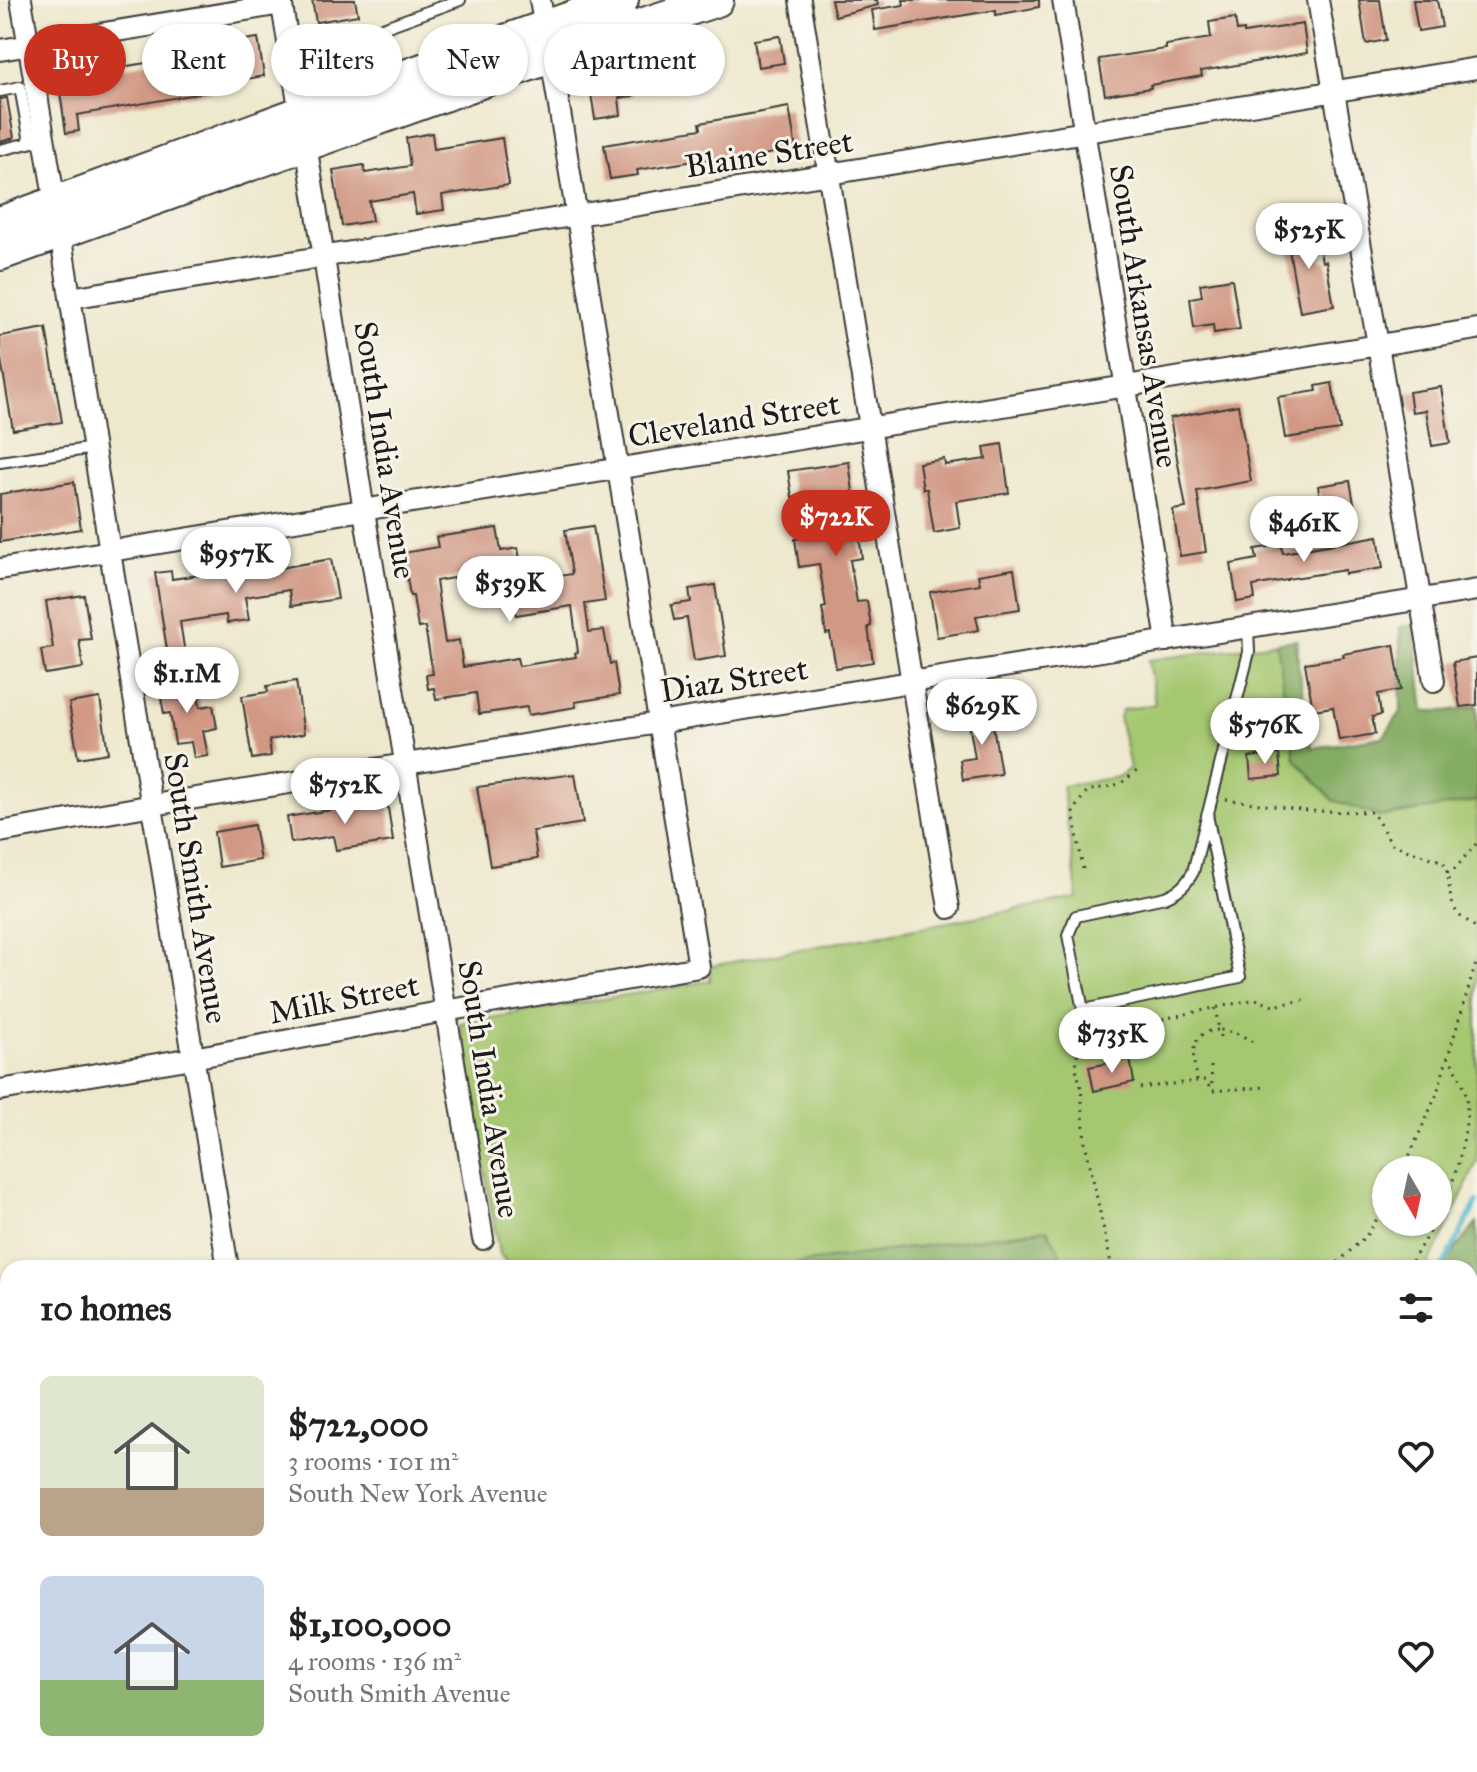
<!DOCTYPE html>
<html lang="en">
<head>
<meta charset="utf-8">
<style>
  body { margin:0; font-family:"IM FELL Great Primer",serif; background:#f2f2f2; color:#222; height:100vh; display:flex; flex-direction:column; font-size:30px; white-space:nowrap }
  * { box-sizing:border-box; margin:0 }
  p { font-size:26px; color:#767676 }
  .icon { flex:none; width:44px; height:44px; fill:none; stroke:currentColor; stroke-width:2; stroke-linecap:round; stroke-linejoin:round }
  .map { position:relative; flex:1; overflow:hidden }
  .drawer { position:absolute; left:0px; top:1260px; width:1478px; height:512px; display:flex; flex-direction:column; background:#fff; border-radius:24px 24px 0 0; box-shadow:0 2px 6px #0004 }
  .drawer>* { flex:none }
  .hud { position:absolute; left:24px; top:24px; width:800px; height:72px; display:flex; gap:16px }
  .needle { width:52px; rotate:171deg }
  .buttons { position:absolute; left:1372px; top:1156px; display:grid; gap:16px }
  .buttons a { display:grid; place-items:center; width:80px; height:80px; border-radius:50%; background:#fff; box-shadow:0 2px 6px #0004; font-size:40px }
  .price { position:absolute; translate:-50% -68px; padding:0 18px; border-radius:28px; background:#fff; color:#222; font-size:26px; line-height:52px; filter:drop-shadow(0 2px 4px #0008) }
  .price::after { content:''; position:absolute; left:50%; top:48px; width:24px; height:18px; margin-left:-12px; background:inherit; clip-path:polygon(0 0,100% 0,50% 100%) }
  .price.active { background:#c8321e; color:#fff }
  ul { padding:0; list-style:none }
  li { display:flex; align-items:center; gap:24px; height:200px; padding:0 40px }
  li span { display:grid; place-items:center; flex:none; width:224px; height:160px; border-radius:12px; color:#555 }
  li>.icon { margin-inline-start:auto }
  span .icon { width:96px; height:96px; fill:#fffc; stroke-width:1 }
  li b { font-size:34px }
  h2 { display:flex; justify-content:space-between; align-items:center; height:96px; padding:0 40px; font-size:34px }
  .pill { padding:0 28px; border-radius:36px; background:#fff; box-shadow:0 2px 6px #0004; font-size:28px; line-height:72px }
  .pill.active { background:#c8321e; color:#fff }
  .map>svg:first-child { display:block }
  .green { fill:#a4c770; stroke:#607246; stroke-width:2; fill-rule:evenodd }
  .forest { fill:#83ac62; stroke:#50643f; stroke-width:2 }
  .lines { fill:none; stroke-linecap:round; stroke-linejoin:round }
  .stream { stroke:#55b8d3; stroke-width:5 }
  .building { fill:#d19884; fill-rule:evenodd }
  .lane-casing { stroke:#3c3b37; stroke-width:14 }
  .street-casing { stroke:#3c3b37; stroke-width:24 }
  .primary-casing { stroke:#3c3b37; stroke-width:36 }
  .path { stroke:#3c3b37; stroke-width:3; stroke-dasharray:2 6; stroke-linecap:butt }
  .lane { stroke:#fff; stroke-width:10 }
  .street { stroke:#fff; stroke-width:20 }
  .primary { stroke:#fff; stroke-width:32 }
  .labels { text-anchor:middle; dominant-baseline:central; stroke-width:6; stroke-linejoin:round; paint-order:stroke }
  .street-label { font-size:32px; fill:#1c1c1c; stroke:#f7f3e8 }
</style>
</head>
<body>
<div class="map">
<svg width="1477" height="1772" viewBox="0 0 1477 1772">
  <rect width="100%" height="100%" fill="#f7f3e8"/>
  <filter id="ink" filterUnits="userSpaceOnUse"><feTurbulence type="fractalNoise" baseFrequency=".0125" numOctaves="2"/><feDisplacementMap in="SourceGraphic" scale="16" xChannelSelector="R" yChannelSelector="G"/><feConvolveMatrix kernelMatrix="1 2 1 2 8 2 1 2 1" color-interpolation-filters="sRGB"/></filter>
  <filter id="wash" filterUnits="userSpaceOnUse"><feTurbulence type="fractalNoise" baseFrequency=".006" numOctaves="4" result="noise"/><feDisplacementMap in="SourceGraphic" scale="32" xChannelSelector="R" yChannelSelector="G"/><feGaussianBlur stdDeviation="1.8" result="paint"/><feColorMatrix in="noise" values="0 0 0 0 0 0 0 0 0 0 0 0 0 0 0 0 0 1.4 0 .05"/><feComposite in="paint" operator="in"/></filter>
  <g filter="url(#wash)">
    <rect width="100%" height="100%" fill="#eee8cd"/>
    <path class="green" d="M1298,640L1297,751L1477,722V1162L1439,1245L1426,1268H513L499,1254L460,1023L710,981V966L1078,898L1062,786L1118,777L1130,768L1119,717L1122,710L1155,704L1148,660ZM1386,1170H1438V1222H1386Z"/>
    <path class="forest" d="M1414,625L1424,711H1447L1477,706V801L1380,817L1333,800L1295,759L1276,643L1294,640L1312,748L1383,737L1401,712L1400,627Z
      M1477,1223V1404L1470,1430V1268H1440Z
      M1047,1229L1060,1252L1061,1268H764Z
      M8,1436V1764H573L572,1767L557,1772H0V1438Z"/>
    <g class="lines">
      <path class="stream" d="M1442,1268L1477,1202
        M0,1546L8,1537"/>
    </g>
    <g id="blocks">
      <path class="building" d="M312,0H355L358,15L316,22Z
        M831,0H877L878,5L835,16Z
        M903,0H1039V7L996,15V10L875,30L872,10L904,5Z
        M1359,0H1380L1386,40L1366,44Z
        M1413,0H1437L1442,27L1418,31Z
        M1235,18L1237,31L1244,30V33L1303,24L1307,53L1201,71L1202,76L1150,85L1151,88L1105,95L1099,59L1166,49V45L1211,38L1209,22Z
        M780,36L784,63L758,67L754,40Z
        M258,38L264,76L212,85L213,91L77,115L79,131L66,133L60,92L92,86L88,58L107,55L109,69L225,50L224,43Z
        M629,75L633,96L619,98L621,115L595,119L589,81Z
        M7,98L14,138L0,142V99Z
        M789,107L796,149L708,165L707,159L637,170L638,175L610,179L604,145L701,129L700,123Z
        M432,133L434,149L502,138L509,185L442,195L444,210L416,214L413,194L369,201L372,221L342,226L333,170L364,165L365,173L410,166L406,138Z
        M1316,228L1322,262L1326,261L1334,306L1300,312L1286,233Z
        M1232,279L1240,329L1214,333L1213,325L1194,328L1190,298L1202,296L1200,284Z
        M46,328L62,422L13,430L0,354V336Z
        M1332,383L1340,430L1285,438L1278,397L1317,391L1316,386Z
        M1441,387L1450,443L1432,446L1426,410L1412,412L1409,392Z
        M1238,405L1251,481L1197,491L1206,552L1180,556L1173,510L1186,508L1170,418Z
        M1002,444L1009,493L956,501L960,528L934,533L927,489H923L919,463L944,459L945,465L986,459L984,447Z
        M849,462L862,558L850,560L857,602L867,601L871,626L868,627L873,662L836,668L830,633L826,634L822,608L826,607L819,564L799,567L795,539L818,536L812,493L792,497L788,471Z
        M1350,481L1356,514L1323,519L1318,486Z
        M74,482L81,529L0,542V494Z
        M593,526L605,601L585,604L589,632L604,630L610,664L614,663L619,695L575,702L576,707L528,715L527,707L479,714L476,693L436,699L434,688L428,689L426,675L433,674L425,627L418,628L413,596H410L403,553L438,547L436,537L497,528L501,551L518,548L524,582L572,574L565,530ZM470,575L472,589L511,583L516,615L572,606L578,652L575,653L576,657L519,666L517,658L463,667L459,640L445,643L436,581Z
        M1378,536L1383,568L1345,574V570L1287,579V580L1253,586L1255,599L1237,602L1231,564L1257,559L1255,549L1281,545L1283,553Z
        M278,557L280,568L331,559L338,599L291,606L289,590L245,597L249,620L227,623L226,615L180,622L187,666L170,669L155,573L171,571L172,579L246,568L245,562Z
        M1014,569L1020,609L976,616L979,630L937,637L930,592L980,584L978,575Z
        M715,585L726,656L694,661L687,618L674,620L671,605L691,602L689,589Z
        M84,595L91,639L79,640L83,668L45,674L41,650L53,648L46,601Z
        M1394,645L1401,690L1378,694L1381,715L1372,717L1375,734L1339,740L1333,707L1313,710L1305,663L1344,657L1343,654Z
        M1477,658V705L1460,707L1453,662Z
        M180,675L183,696L198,693L200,707L213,705L217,728L203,731L208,756L194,758L191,742L175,744L170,713L164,714L158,679Z
        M296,681L304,734L269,740L271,756L252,759L242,696L268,692L267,686Z
        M100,698L108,753L78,758L69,703Z
        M990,707L1001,774L963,780L960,760L975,758L967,711Z
        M1279,754L1281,776L1251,779L1249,757Z
        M575,774L583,823L533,831L537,859L490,866L477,787Z
        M387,801L393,841L336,850L333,836L291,843L287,817Z
        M254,825L260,860L219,867L214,832Z
        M1130,1059L1134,1082L1094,1091L1089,1067Z"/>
    </g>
  </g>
  <g filter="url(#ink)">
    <use href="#blocks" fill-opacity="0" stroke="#3c3b37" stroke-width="2"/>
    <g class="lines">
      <g class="lane-casing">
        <path id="lane" d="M291,61L460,0
          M0,91L20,87L30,142
          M0,150L33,142
          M0,462L94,448
          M1207,815L1240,977L1083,1010L1068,935L1076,916L1165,897C1179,891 1186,885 1193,872L1249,652L1248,628"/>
      </g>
      <g class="street-casing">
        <path id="street" d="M21,0L55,203
          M281,0L300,113
          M540,0L545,29
          M800,0L949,908
          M1063,0L1167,641
          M1318,0L1378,345L1434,681
          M0,50L282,4
          M306,144L364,511L483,1239
          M60,233L110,552L228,1268
          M70,298L1477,68
          M0,569L1477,329
          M0,832L153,805L1477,590
          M0,1090L193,1058L445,1011L699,967L551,57
          M690,1764L691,1772
          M948,1764L949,1772
          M1209,1764L1211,1772
          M1469,1764L1470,1772
          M1362,1772L1413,1764"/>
      </g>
      <g class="primary-casing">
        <path id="primary" d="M0,223L300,113L622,0
          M0,254L617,33L717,0"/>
      </g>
      <path class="path" d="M1226,799L1307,811L1372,812L1392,844L1443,862C1451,874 1447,893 1454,907C1460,921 1470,919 1477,930
        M1083,869L1073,811L1087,791L1120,784L1138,770
        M1447,873L1453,871L1477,843
        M1215,1008L1219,1030C1231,1030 1245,1036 1255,1044
        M1220,1037L1219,1030C1186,1032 1193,1057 1197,1081L1205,1080L1212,1091L1265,1087
        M1211,1066L1212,1088
        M1140,1088L1197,1081
        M1403,1170L1436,1096L1477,960
        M1438,1217C1453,1190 1473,1121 1465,1091C1462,1079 1456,1068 1448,1058
        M1112,1268L1085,1142L1081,1088L1076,1068L1079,1037L1256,999L1273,1006L1304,1000
        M1332,1268L1366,1236L1386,1205
        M1408,1268L1435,1222
        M446,1764L448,1772"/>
      <use href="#lane" class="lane"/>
      <use href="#street" class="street"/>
      <use href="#primary" class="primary"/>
    </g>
  </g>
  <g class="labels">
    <g class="street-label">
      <text transform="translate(769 154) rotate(-9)">Blaine Street</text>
      <text transform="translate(1144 316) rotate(81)">South Arkansas Avenue</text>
      <text transform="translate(734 420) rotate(-9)">Cleveland Street</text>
      <text transform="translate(385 450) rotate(81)">South India Avenue</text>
      <text transform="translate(734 680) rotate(-9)">Diaz Street</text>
      <text transform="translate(196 888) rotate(81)">South Smith Avenue</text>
      <text transform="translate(344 999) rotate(-11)">Milk Street</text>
      <text transform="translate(489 1089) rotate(81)">South India Avenue</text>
    </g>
  </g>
</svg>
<div class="buttons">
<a><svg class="needle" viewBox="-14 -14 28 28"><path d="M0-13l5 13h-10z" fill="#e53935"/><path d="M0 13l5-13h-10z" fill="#767676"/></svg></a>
</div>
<b class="price" style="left:1309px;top:271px">$525K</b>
<b class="price active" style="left:836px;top:558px">$722K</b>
<b class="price" style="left:1304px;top:564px">$461K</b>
<b class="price" style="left:236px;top:595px">$957K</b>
<b class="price" style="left:510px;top:624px">$539K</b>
<b class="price" style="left:187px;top:715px">$1.1M</b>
<b class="price" style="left:982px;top:747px">$629K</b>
<b class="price" style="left:1265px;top:766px">$576K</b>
<b class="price" style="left:345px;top:826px">$752K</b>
<b class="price" style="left:1112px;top:1075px">$735K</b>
<div class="hud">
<a class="pill active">Buy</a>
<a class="pill">Rent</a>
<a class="pill">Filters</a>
<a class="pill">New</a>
<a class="pill">Apartment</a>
</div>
<section class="drawer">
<h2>10 homes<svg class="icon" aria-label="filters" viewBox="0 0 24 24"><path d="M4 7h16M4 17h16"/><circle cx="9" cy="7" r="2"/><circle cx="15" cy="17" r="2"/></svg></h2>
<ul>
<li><span style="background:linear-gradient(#dfe7d0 70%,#b9a48a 0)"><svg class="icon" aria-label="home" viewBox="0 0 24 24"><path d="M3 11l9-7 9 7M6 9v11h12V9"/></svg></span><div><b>$722,000</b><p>3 rooms · 101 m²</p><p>South New York Avenue</p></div><svg class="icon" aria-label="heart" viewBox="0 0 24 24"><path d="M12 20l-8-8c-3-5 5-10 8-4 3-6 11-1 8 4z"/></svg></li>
<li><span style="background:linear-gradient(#c9d6e8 65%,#8fb573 0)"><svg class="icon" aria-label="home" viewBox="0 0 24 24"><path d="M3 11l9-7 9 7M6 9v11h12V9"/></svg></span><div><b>$1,100,000</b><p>4 rooms · 136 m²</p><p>South Smith Avenue</p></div><svg class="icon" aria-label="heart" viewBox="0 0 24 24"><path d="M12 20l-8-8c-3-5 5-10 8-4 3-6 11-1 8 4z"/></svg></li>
</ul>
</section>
</div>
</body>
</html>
